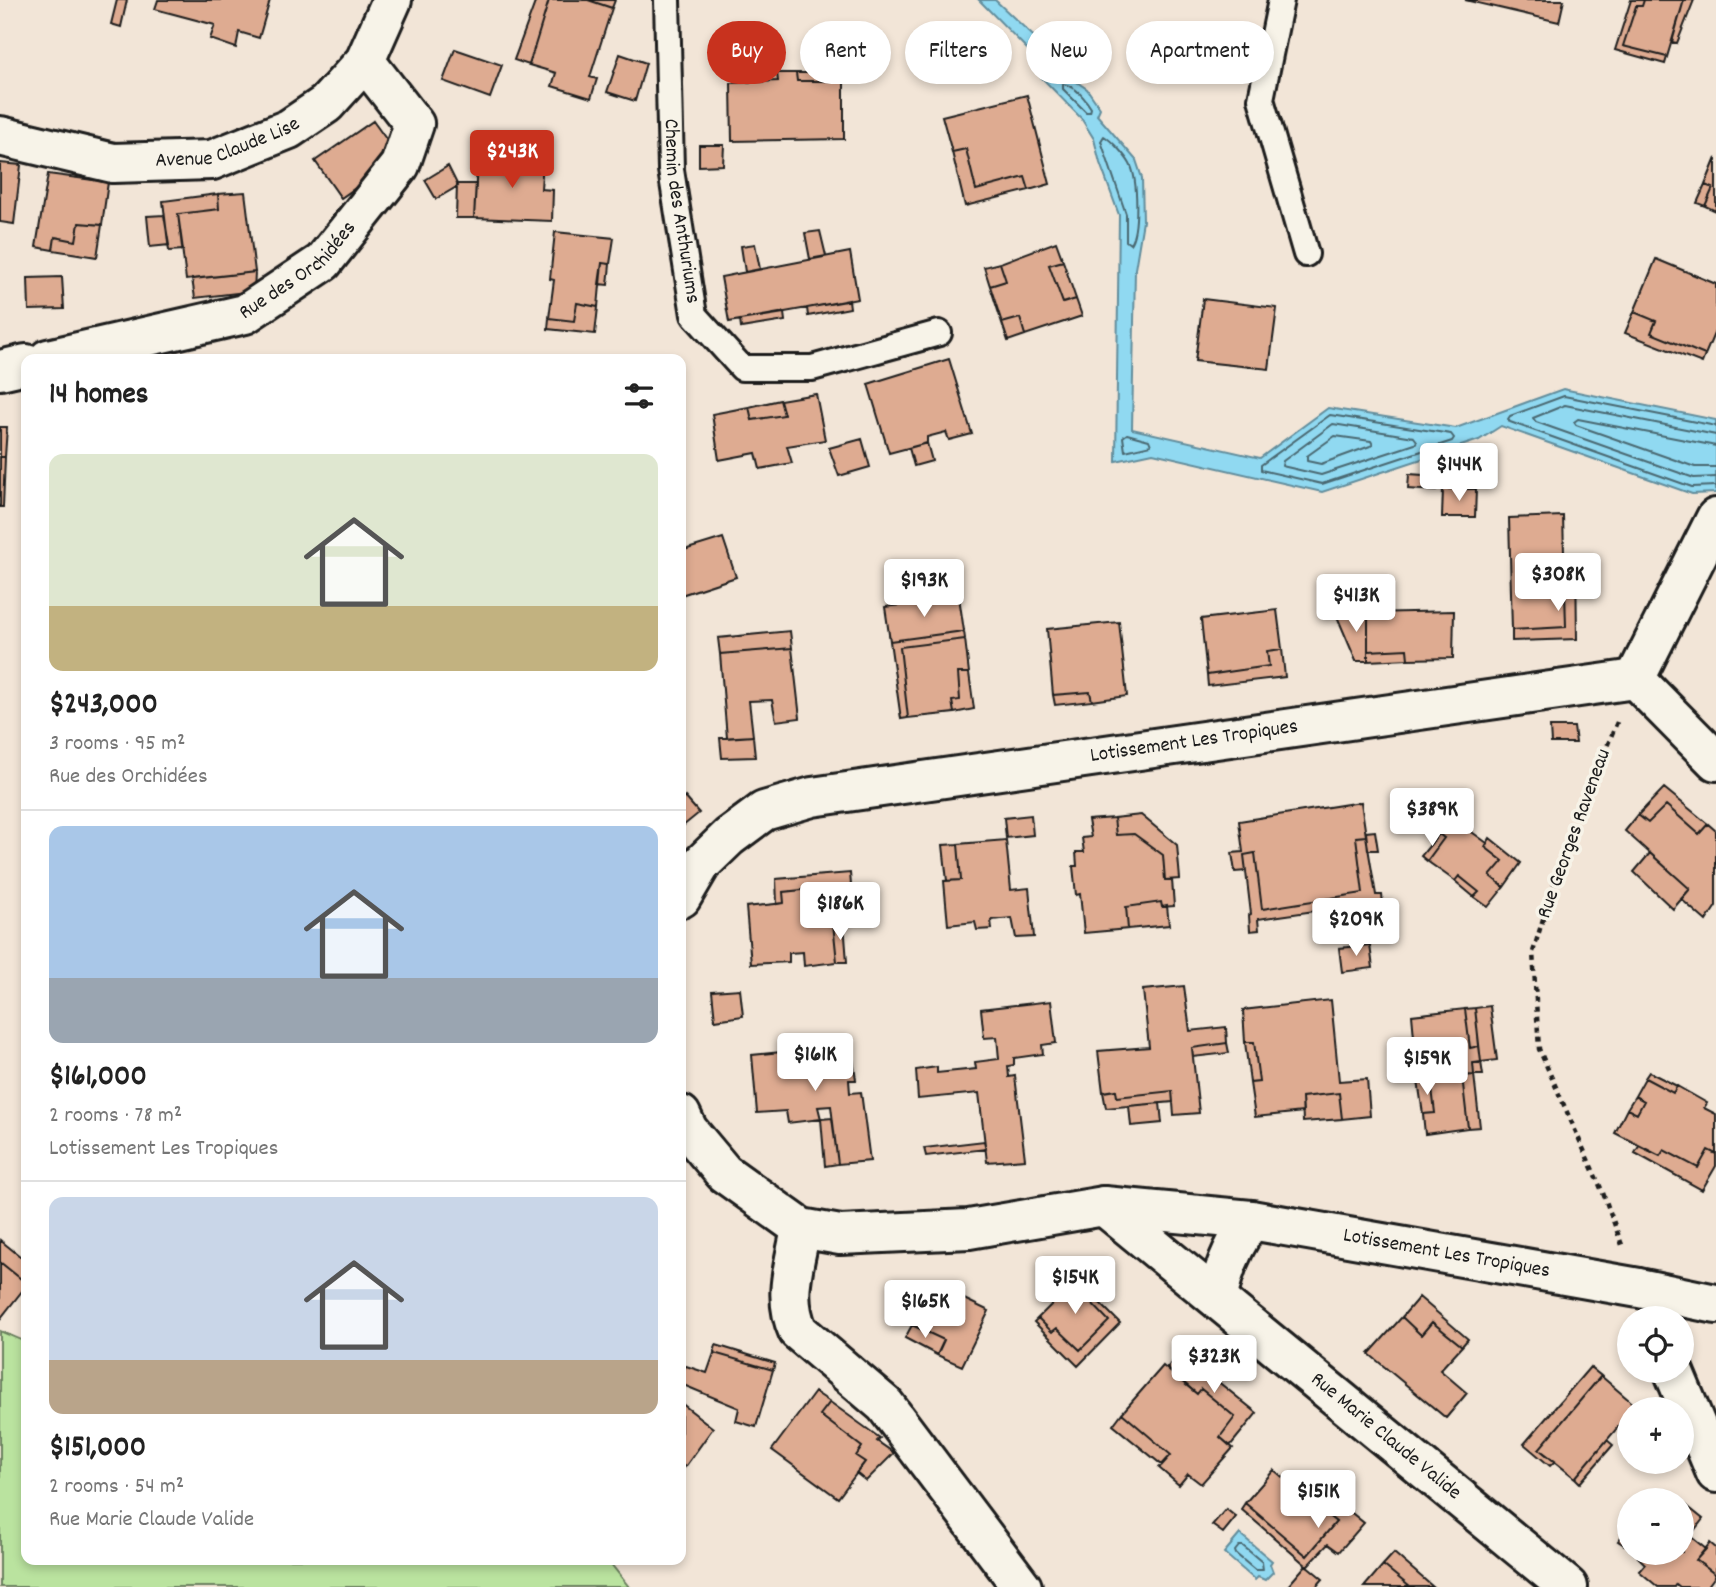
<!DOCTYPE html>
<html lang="en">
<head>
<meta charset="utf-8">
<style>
  body { margin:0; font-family:Dekko,sans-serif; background:#f2f2f2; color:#222; height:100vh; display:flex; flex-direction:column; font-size:26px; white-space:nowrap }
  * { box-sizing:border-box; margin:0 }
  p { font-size:23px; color:#767676 }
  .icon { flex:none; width:38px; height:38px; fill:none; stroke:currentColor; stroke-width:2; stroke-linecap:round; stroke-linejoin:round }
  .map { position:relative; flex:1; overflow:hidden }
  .sheet { position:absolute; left:21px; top:354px; width:665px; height:1211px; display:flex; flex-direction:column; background:#fff; border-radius:14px; box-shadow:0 4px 10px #0003 }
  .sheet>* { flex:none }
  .guide { position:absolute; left:707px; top:21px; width:665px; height:63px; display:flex; gap:14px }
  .controls { position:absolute; left:1617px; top:1306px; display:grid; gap:14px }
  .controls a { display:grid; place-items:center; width:77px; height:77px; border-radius:50%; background:#fff; box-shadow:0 4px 10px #0003; font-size:35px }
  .price { position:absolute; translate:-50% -60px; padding:0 16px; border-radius:7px; background:#fff; color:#222; font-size:23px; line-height:46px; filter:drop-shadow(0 2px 4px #0008) }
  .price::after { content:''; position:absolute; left:50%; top:42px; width:21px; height:16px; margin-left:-10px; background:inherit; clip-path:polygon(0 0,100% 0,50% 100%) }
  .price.active { background:#c8321e; color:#fff }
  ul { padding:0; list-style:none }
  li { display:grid; align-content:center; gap:14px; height:371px; padding:0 28px }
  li+li { border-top:2px solid #e0e0e0 }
  li span { display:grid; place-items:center; height:217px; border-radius:14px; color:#555 }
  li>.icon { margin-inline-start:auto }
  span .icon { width:126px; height:126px; fill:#fffc; stroke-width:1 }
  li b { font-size:30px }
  h2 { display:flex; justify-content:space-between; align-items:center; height:84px; padding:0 28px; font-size:30px }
  .tag { padding:0 24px; border-radius:32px; background:#fff; box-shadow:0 4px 10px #0003; font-size:24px; line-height:63px }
  .tag.active { background:#c8321e; color:#fff }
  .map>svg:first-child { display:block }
  .green { fill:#bae39f; stroke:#6b805e; stroke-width:2 }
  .water { fill:#90d9f1; stroke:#628d9c; stroke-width:2 }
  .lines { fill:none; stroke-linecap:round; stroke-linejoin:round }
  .shore { stroke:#4a6871; stroke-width:2 }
  .building { fill:#deab91; stroke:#1c1c1c; stroke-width:2 }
  .lane-casing { stroke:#1c1c1c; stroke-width:30 }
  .street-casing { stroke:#1c1c1c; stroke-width:44 }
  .secondary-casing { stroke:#1c1c1c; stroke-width:44 }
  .path { stroke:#1c1c1c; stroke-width:4.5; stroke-dasharray:5 5; stroke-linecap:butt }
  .lane { stroke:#f7f3e8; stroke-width:24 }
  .street { stroke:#f7f3e8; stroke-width:38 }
  .secondary { stroke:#f7f3e8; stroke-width:38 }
  .labels { text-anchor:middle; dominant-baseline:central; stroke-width:7; stroke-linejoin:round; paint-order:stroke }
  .street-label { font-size:21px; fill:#1c1c1c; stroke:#f7f3e8 }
</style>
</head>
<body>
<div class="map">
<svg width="1716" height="1587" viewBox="0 0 1716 1587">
  <rect width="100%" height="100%" fill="#f2e5d7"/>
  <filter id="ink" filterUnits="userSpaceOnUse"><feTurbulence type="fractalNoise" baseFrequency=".0143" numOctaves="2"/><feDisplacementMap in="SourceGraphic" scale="14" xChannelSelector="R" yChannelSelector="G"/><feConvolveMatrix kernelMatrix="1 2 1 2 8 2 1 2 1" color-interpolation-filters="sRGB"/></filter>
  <g filter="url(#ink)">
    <path class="green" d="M0,1331L26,1342V1559H607L629,1587H0Z"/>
    <path class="water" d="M979,0H995L1045,47L1055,67L1087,89L1100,108L1097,115L1136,160L1142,178L1143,221L1135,269L1132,429L1260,458L1328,408L1456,428L1563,389L1716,420V493L1692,494L1501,426L1479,440L1322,492L1153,453L1116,461L1119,215L1100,163L1094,139L1081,118L1041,77L1032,54Z
      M1240,1534L1272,1561L1270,1564L1273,1572L1265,1580L1258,1577L1255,1580L1224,1553Z"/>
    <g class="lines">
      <path class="shore" d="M1063,84C1075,85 1084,97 1091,108L1090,112H1086L1063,89Z
        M1104,136C1112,141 1125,155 1130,164C1138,179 1139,231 1130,244L1126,241V214L1101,141Z
        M1330,415L1451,434L1454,438L1452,441L1322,484L1261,470V465Z
        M1333,424L1414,437L1417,441L1415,444L1321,475L1282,466L1283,461Z
        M1716,426L1564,396L1510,416L1508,419L1510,422L1692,487L1716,486
        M1127,434L1149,440L1151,445L1125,451L1123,437Z
        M1716,435L1565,405L1533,418L1536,422L1694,478L1716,477
        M1335,436L1371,441L1373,445L1321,464L1307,461V456Z
        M1716,446L1578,419L1574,422L1576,425L1695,467H1716
        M1239,1546H1243L1262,1562L1263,1570H1255L1236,1554L1235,1551Z"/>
    </g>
    <path class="building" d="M117,0H127L121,27L111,24Z
      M158,0H270L259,38L239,32L236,48L210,39L215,25L155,9Z
      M536,0H549L529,65L514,60Z
      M549,0H588L612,8L590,77L597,79L591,98L552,86L556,73L529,65Z
      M588,0H615L612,8Z
      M1465,0H1564L1559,22Z
      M1631,0H1644L1642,6H1636L1623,46L1667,57L1665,64L1615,50Z
      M1644,0H1684L1667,57L1623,46L1636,6H1642Z
      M1684,0H1694L1677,43L1672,42Z
      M455,49L502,65L490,98L443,81Z
      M620,54L646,63L635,101L607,92Z
      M777,73H796L797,81H844V139L732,141L731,83L778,81Z
      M777,73L778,81L752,82V74Z
      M796,73H823V81H797Z
      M1027,95L1050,184L1029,190L1025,177L976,190L966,149L952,152L942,116Z
      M373,121L399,157L341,198L315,161Z
      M699,145H724L723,165L699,166Z
      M966,149L976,190L1025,177L1029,190L965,206L952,152Z
      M496,153L504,159L543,160L541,189L553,190L552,221L474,218L477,162Z
      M1716,158V211L1705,206L1713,188L1705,185Z
      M0,163L21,165L14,224L0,222Z
      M448,166L458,186L436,199L425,180Z
      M48,174L108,182L102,225L79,223L76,241L55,237L53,250L36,247Z
      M457,184H476L474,218H456Z
      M1705,185L1713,188L1705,206L1697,203Z
      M245,192L255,272L186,280L178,214L219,209L218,194Z
      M218,194L219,209L178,214L183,250L169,251L163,201Z
      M164,215L169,245L150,247L147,216Z
      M79,223L102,225L97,257L53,250L55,237L76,241Z
      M820,231L826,256L810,259L805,233Z
      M555,232L614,238L610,264L602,263L598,307L577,303L574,321L549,318L554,280L550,279Z
      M1056,242L1063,261L1049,265L1063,303L1076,299L1082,316L1025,335L1020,318L1002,323L990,286L1006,281L1000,263Z
      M755,244L760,269L745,272L741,246Z
      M850,252L858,299L729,322L721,277Z
      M1656,259L1716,284V329L1705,355L1651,333L1656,321L1634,312Z
      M1063,261L1076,299L1063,303L1049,265Z
      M602,263L610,264L608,285L599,284Z
      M1000,263L1006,281L990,286L984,267Z
      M255,272L254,291L195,298L192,279Z
      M62,277L64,309L29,310L28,278Z
      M1203,299L1277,308L1269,369L1195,361Z
      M849,300L850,308L808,316L807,308Z
      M577,303L598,307L595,334L548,329L549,318L574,321Z
      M1634,312L1656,321L1651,333L1705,355L1702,363L1625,333Z
      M784,313L785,321L741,328L740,320Z
      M1020,318L1025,335L1008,341L1002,323Z
      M949,359L972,434L949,440L946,432L927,437V443L889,453L868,384Z
      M816,394L825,440L787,446L792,463L760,469L756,453L719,460L712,414L749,407L752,420L784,415L780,400Z
      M780,400L784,415L752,420L749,407Z
      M0,427H7L5,457H0Z
      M862,439L870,467L839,476L829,448Z
      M927,443L932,461L914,466L909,448Z
      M0,457H5L3,507H0Z
      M1409,474L1438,476L1436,491L1408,489Z
      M1444,476L1465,478V489H1444Z
      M1443,489H1476L1475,517H1442Z
      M1563,516L1566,627L1512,630L1509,518Z
      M723,538L736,577L681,595V551Z
      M1564,558H1576L1577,639L1512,641V630L1566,627Z
      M959,597L964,631L890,641L885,607Z
      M1277,610L1282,649L1267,651L1269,666L1207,675L1201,619Z
      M1454,611L1453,658L1408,659L1407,649L1368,651V613Z
      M1368,613V661H1356L1336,614Z
      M1119,622L1127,696L1092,701L1090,692L1053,695L1047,629Z
      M790,631L792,648L720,654L718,638Z
      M964,631L965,639L900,647L908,718L901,719L890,641Z
      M965,639L969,673H958L960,700L952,701L954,713L908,718L900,647Z
      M792,648L800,718L776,721L772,700L749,701L753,736L727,738L720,654Z
      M1282,649L1285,677L1208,686L1207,675L1269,666L1267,651Z
      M1407,649L1408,659L1368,661V651Z
      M958,673H969L974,709L954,713L952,701L960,700Z
      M1090,692L1092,701L1055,705L1053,695Z
      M1550,727H1574L1576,743H1551Z
      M753,736L755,757L722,758L720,738Z
      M1664,788L1708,824L1699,834L1666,805L1648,823L1638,815Z
      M685,797L699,813L683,826L681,824V801Z
      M1361,802L1366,836L1356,837L1363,893L1262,909L1255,853L1244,855L1246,871L1235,872L1232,853L1243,852L1239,821Z
      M1666,805L1699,834L1708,824L1716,831V906L1706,921L1681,899L1690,889L1625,831L1638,815L1648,823Z
      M1031,815L1033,835L1006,838L1004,818Z
      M1141,815L1177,845L1180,879L1165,880L1163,855L1134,834L1116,835L1114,818Z
      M1451,817L1487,843L1485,847L1503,861L1490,876L1504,887L1488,907L1474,897L1479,892L1459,876L1455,881L1427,861L1444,838L1439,834Z
      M1114,818L1116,835L1134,834L1163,855L1165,880H1172L1174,906L1162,907L1161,902L1126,907L1128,929L1084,933L1080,894L1076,895L1073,866H1077L1076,852H1084L1082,838L1091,837L1088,820Z
      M1375,831L1378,850H1368L1366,832Z
      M1439,834L1444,838L1427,861L1421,856Z
      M1366,836L1376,895H1382L1384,910L1372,911L1370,903L1258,919L1259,930L1250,931L1249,915L1251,914L1244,855L1255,853L1262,909L1363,893L1356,837Z
      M1490,838L1521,863L1504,887L1490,876L1503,861L1485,847Z
      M1006,840L1011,890L1029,888L1034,937L1016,938L1012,918L991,920L992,929L977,930L975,922L948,925L944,881L961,880L958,844Z
      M958,844L961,880L947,881L943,845Z
      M1650,853L1690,889L1673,909L1634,872Z
      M850,873L851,885L783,892L784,903L777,904L776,879Z
      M1459,876L1479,892L1474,897L1455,881Z
      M851,885L855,922L833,923L837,962L804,966L803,952L789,953V962L751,964L746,907L784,903L783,892Z
      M1161,902L1162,907L1167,906L1169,925L1128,929L1126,907Z
      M833,923H844L847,962H837Z
      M1370,945L1373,968L1342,972L1339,948Z
      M1184,986L1190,1031L1226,1027L1227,1043L1192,1048L1199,1113L1174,1115L1172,1091L1117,1097L1116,1090L1103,1092L1098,1051L1149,1047L1143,990Z
      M740,989L743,1016L715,1020L712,991Z
      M1331,1000L1339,1081L1367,1079L1370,1116L1342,1119L1339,1093L1302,1097L1303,1112L1255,1117L1250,1083L1259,1082L1254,1042H1245L1243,1010Z
      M1051,1001L1056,1043L1042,1045L1043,1054L1014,1058V1065L1008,1066L1009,1077L1015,1076L1025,1159L987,1162L979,1093L918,1099L916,1070L937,1067V1073L976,1069L975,1062L999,1059L997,1037L984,1038L981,1009Z
      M1490,1006L1497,1060L1481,1062L1475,1008Z
      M1475,1008L1479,1046L1470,1048L1465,1009Z
      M1465,1009L1470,1048L1479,1046L1481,1062L1473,1063L1474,1075L1462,1076L1468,1128L1425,1134L1423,1114L1435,1113L1431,1080L1418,1081L1412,1015Z
      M1245,1042H1254L1259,1082L1250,1083Z
      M1227,1043L1229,1053L1193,1057L1192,1048Z
      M851,1045L856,1080H849L850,1093L861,1092L870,1161L838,1164L831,1106L818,1107L821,1119L788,1123L786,1111L757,1113L752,1055Z
      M1481,1062L1483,1075H1474L1473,1063Z
      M1649,1072L1677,1086L1673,1093L1645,1078Z
      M1474,1075L1480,1127L1468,1128L1462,1076Z
      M1645,1078L1673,1093L1677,1086L1707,1103L1704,1108L1716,1114V1154L1708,1150L1698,1168L1664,1150L1660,1156L1615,1133L1627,1109L1637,1114L1644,1101L1635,1096Z
      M1431,1080L1435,1113L1423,1114L1418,1081Z
      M1116,1090L1117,1097L1172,1091L1173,1102L1106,1108L1103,1092Z
      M1339,1093L1342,1119L1303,1122L1302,1097Z
      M1635,1096L1644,1101L1637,1114L1627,1109Z
      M1160,1103L1162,1123L1131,1126L1129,1106Z
      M832,1118L838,1164L825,1166L821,1119Z
      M984,1141L986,1149L926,1156L924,1148Z
      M1639,1146L1660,1156L1664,1150L1698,1168L1708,1150L1716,1154V1166L1702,1190L1635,1153Z
      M0,1240L26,1261V1283L0,1262Z
      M0,1262L26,1283V1286L0,1319Z
      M1076,1280L1092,1295L1088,1299L1109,1321L1080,1350L1057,1328L1052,1332L1038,1318Z
      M933,1284L989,1311L962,1366L937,1355L944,1340L912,1325Z
      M1092,1295L1120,1323L1078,1366L1034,1322L1038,1318L1052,1332L1057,1328L1080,1350L1109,1321L1088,1299Z
      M1419,1297L1468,1339L1462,1346L1432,1322L1421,1335L1402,1317Z
      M1402,1317L1421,1335L1432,1322L1462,1346L1440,1370L1467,1393L1446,1418L1369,1354Z
      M912,1325L944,1340L937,1355L905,1338Z
      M716,1345L775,1363L773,1370L714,1353Z
      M1181,1352L1257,1413L1230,1446L1220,1437L1235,1417L1201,1389L1197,1394L1167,1368Z
      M714,1353L773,1370L756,1427L736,1421L739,1408L681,1384V1373L686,1366L707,1373Z
      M1163,1366L1197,1394L1201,1389L1235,1417L1220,1437L1233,1448L1201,1484L1188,1474L1179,1485L1159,1468L1171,1455L1122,1413Z
      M1590,1367L1601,1376L1539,1449L1555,1461L1550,1466L1524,1444Z
      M1601,1376L1636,1406L1629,1409V1414L1575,1478L1539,1449Z
      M815,1392L830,1402L820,1415L862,1447L856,1456L865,1462L838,1498L772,1450Z
      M830,1402L880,1438L877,1441L894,1453L866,1481L856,1473L865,1462L856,1456L862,1447L820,1415Z
      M681,1403L713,1428L685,1467L681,1464Z
      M1122,1413L1171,1455L1162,1465L1113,1425Z
      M1607,1440L1613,1445L1580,1483L1575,1478Z
      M1274,1470L1336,1522L1307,1556L1245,1503Z
      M1668,1491L1679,1500H1660Z
      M1332,1497L1364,1523L1339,1552L1328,1544L1307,1566L1241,1509L1245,1503L1307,1556L1336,1522L1321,1510Z
      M1682,1502L1703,1519L1690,1536L1706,1549L1696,1560L1716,1575L1707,1587H1680L1676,1584L1674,1587H1658L1639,1571L1645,1564L1633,1552H1682Z
      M1226,1509L1236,1517L1223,1533L1212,1525Z
      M1629,1527V1538L1624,1545L1618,1541Z
      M1710,1543L1716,1548V1575L1696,1560Z
      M1394,1553L1433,1587H1410L1383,1565Z
      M1306,1565L1323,1579L1316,1587H1287Z
      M1383,1565L1410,1587H1364Z"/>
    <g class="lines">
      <g class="lane-casing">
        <g id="lane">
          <path id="s1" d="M667,0L671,170L694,315L742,368H812L939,333"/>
          <path d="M1281,0L1261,99L1306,254"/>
        </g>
      </g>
      <g class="street-casing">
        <g id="street">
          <path id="s2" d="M48,359L245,314L323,262L400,165L414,124L365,61"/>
          <path d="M0,370L26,364"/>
          <path d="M1635,679L1716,518"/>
          <path d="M1635,679L1716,761"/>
          <path id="s3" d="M681,898L701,864L729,837L764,811L812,797L1635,679"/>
          <path id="s4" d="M681,1115L688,1130L724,1173L801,1228L840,1235L969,1229L1104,1206L1251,1220L1639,1288L1716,1304"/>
          <path id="s5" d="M1104,1206L1568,1587"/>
          <path d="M801,1228C795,1264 782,1296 798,1331L885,1405L1022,1587"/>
          <path d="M1218,1299C1222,1269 1234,1244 1251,1220"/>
          <path d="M1673,1370L1716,1473"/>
        </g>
      </g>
      <g class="secondary-casing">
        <g id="secondary">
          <path id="s6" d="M0,136L113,163L212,160L289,129L326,104L365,61L392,0"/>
        </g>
      </g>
      <path class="path" d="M1617,722L1562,856L1533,952L1539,1049L1603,1193L1622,1245"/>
      <use href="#lane" class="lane"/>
      <use href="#street" class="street"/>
      <use href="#secondary" class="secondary"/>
    </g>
  </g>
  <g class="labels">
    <g class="street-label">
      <text stroke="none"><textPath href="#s6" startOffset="234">Avenue Claude Lise</textPath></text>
      <text stroke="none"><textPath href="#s1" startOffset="212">Chemin des Anthuriums</textPath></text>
      <text stroke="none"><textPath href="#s2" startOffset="271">Rue des Orchidées</textPath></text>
      <text stroke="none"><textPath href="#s3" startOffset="558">Lotissement Les Tropiques</textPath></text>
      <text transform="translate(1575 834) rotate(-70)">Rue Georges Raveneau</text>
      <text stroke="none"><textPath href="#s4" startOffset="819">Lotissement Les Tropiques</textPath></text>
      <text stroke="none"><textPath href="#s5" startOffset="364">Rue Marie Claude Valide</textPath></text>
    </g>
  </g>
</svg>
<div class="controls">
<a><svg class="icon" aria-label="locate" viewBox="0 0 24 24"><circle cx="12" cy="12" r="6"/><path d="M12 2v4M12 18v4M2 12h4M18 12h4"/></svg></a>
<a>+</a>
<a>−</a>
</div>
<b class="price active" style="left:512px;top:190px">$243K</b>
<b class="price" style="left:1459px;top:503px">$144K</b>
<b class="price" style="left:1558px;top:613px">$308K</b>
<b class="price" style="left:924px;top:619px">$193K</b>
<b class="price" style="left:1356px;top:634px">$413K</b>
<b class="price" style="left:1432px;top:848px">$389K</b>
<b class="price" style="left:840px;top:942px">$186K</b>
<b class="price" style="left:1356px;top:958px">$209K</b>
<b class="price" style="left:815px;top:1093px">$161K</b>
<b class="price" style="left:1427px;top:1097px">$159K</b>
<b class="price" style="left:1075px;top:1316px">$154K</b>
<b class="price" style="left:925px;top:1340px">$165K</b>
<b class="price" style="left:1214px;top:1395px">$323K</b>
<b class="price" style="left:1318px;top:1530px">$151K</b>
<div class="guide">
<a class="tag active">Buy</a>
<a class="tag">Rent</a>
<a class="tag">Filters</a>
<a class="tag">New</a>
<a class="tag">Apartment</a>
</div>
<section class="sheet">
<h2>14 homes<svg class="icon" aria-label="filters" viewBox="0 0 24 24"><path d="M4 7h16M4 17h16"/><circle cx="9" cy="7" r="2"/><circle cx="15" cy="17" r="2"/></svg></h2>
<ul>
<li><span style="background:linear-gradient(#dfe7d0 70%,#c2b280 0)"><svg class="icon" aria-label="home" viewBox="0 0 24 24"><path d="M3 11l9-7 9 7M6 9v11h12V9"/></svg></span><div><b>$243,000</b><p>3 rooms · 95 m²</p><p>Rue des Orchidées</p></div></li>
<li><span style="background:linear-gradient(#a9c7e8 70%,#9aa5b1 0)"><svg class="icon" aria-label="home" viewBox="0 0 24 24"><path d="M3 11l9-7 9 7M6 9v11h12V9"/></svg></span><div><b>$161,000</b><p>2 rooms · 78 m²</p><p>Lotissement Les Tropiques</p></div></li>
<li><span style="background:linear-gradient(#c9d6e8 75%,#b9a48a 0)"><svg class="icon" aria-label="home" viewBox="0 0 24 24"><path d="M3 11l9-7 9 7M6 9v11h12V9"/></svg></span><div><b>$151,000</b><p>2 rooms · 54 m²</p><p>Rue Marie Claude Valide</p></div></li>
</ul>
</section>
</div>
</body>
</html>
